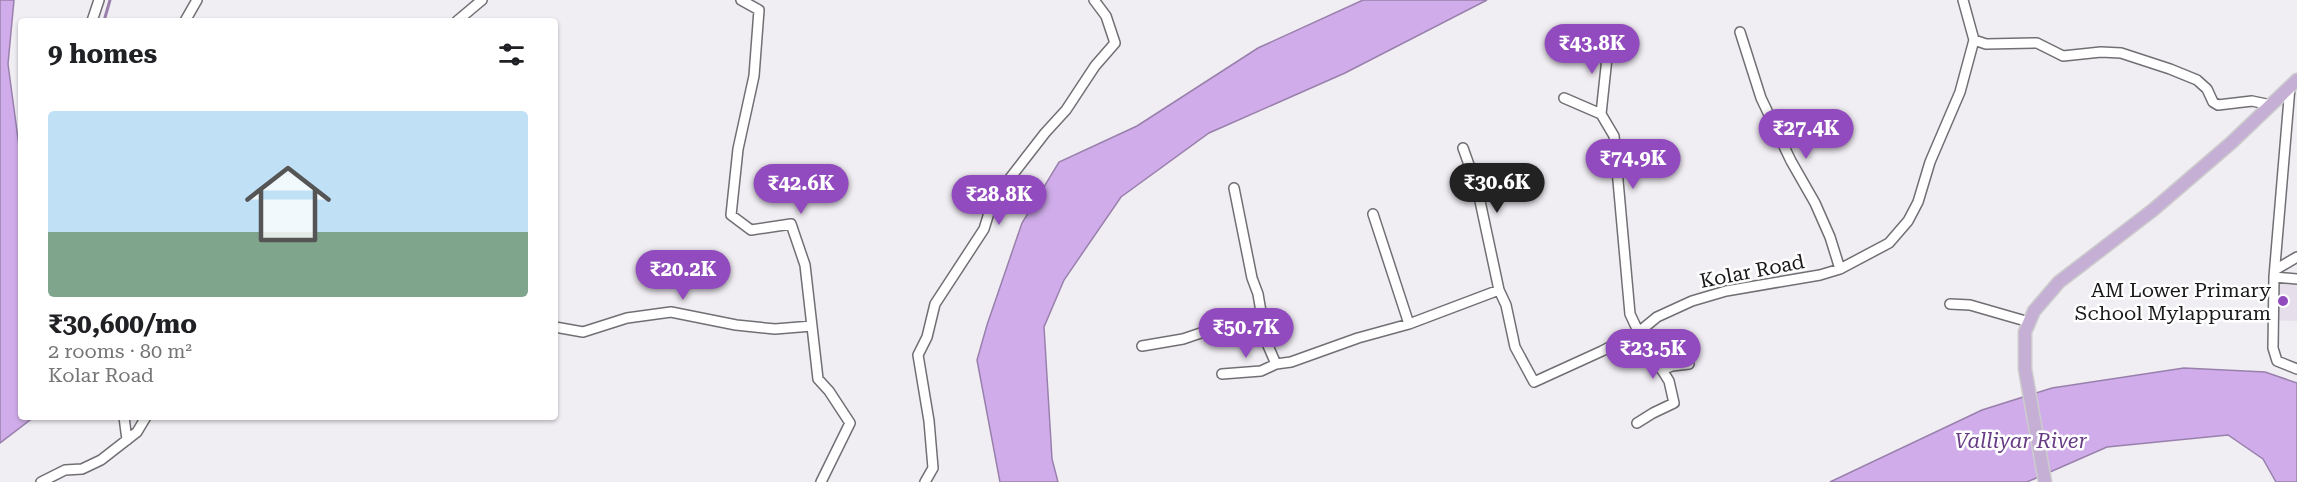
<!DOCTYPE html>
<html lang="en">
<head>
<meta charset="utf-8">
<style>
  body { margin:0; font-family:"Roboto Serif",serif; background:#f2f2f2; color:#202124; height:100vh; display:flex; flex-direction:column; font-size:22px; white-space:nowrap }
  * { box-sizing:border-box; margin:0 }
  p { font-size:20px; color:#757577 }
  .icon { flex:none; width:33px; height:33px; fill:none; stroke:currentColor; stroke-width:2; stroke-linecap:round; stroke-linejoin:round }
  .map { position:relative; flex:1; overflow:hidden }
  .panel { position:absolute; left:18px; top:18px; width:540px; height:402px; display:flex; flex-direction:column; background:#fff; border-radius:6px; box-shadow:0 2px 4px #0004 }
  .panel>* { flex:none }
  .price { position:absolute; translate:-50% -51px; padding:0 14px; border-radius:21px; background:#924bbe; color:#fff; font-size:20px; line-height:39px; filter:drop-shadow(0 2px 3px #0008) }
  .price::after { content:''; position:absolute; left:50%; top:36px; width:18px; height:14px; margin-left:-9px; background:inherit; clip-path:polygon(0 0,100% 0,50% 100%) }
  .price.on { background:#222; color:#fff }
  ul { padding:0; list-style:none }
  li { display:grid; align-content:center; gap:12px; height:318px; padding:0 30px }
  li+li { border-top:2px solid #e0e0e0 }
  li span { display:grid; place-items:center; height:186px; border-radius:6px; color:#555 }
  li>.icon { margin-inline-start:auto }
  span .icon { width:108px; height:108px; fill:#fffc; stroke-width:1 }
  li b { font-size:26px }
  h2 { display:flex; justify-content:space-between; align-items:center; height:72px; padding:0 30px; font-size:26px }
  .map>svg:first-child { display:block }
  .built { fill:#e6deeb }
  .water { fill:#d0adea; stroke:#9980ac; stroke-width:1.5 }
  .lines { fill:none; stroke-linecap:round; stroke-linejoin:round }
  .stream { stroke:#9980ac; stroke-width:3 }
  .minor-casing { stroke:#726f74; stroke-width:12 }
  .major-casing { stroke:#cccccd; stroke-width:15 }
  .minor { stroke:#fff; stroke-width:9 }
  .major { stroke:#c5afd4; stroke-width:12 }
  .poi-dot { fill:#924bbe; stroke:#fff; stroke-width:2 }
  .labels { text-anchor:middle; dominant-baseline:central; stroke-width:5; stroke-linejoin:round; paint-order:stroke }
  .street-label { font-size:20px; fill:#19181a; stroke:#fff }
  .poi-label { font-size:20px; fill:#19181a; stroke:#fff; text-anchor:end }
  .water-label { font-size:21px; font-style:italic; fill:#683c85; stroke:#fff }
</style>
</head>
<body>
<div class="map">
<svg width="2297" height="482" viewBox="0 0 2297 482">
  <rect width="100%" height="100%" fill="#f0edf3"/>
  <path class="built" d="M2270,280L2297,282V321L2270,320Z"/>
  <path class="water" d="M0,0H14L8,64L21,161V417H34L0,443Z
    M1363,0H1487L1345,73L1209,133L1121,197L1064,280L1044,327L1052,459L1058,482H1000L977,360L987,325L1022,223L1059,162L1137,126L1258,48Z
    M2184,368L2265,372L2297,383V482H2276L2263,459L2228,435L2107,447L2027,482H1830L1982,410L2052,388Z"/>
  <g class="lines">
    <path class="stream" d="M104,21L110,0"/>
    <g class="minor-casing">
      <path id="minor" d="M741,0L759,10L754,76L738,149L731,215L751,230L791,224L805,265L818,379L829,391L850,423L821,482
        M1963,0L1974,40L1986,44L2037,43L2063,56L2101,52L2121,53L2170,69L2197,80L2207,89L2213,102L2218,105L2252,101L2271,105
        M92,21L99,0
        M185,21L197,0
        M457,21L482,0
        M1740,32L1761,98L1791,161L1815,203L1830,237L1840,269
        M2290,87L2274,277L2297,279
        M1564,98L1601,114L1614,136L1630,314L1652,361L1662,370L1669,381L1674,403L1653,413L1637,423
        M1601,114L1609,39
        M1463,148L1477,187L1499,290
        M1234,188L1252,278L1258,294L1266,341L1276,364L1291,362L1358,338L1409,324L1499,290L1506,305L1515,347L1534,382L1602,351L1640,331L1657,317L1692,301L1726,291L1820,275L1840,269L1889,243L1908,221L1918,202L1930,162L1960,92L1974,40
        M1373,214L1409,324
        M2275,270L2297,257
        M2274,277L2273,348L2277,361L2297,369
        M1950,304L1970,305L2029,322
        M555,327L583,332L627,318L671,312L736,325L775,329L812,326
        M1142,346L1183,339L1260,313
        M1662,370L1672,366L1689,364
        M1222,374L1261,371L1276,364
        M124,417L127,440
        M41,482L65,470L82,469L101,460L137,432L146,417
        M925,482L933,468L929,421L918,355L927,337L935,304L984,229L993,200L1045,133L1066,110L1095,66L1115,43L1106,16L1094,0"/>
    </g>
    <g class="major-casing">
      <path id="major" d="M2045,482L2025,369V332L2034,311L2059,282L2153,210L2231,143L2297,80"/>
    </g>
    <use href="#minor" class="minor"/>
    <use href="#major" class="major"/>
  </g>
  <circle class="poi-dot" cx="2283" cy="301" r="6"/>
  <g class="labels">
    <g class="street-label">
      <text transform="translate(1752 271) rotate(-11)">Kolar Road</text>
    </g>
    <g class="poi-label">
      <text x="2271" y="290">AM Lower Primary<tspan x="2271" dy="23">School Mylappuram</tspan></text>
    </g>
    <g class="water-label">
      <text x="2021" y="441">Valliyar River</text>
    </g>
  </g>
</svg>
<b class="price" style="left:1592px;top:75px">₹43.8K</b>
<b class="price" style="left:1806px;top:160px">₹27.4K</b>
<b class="price" style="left:1633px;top:190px">₹74.9K</b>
<b class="price on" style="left:1497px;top:214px">₹30.6K</b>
<b class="price" style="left:801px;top:215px">₹42.6K</b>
<b class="price" style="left:999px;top:226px">₹28.8K</b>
<b class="price" style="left:683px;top:301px">₹20.2K</b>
<b class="price" style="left:1246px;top:359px">₹50.7K</b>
<b class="price" style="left:1653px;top:380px">₹23.5K</b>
<section class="panel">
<h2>9 homes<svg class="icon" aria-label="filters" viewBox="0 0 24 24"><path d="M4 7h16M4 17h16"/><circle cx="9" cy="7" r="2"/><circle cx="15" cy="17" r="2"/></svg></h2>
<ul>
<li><span style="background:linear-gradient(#bfe0f5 65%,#7fa58c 0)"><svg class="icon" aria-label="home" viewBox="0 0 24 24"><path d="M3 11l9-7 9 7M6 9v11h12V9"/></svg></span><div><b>₹30,600/mo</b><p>2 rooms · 80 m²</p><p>Kolar Road</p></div></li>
</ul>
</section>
</div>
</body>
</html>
